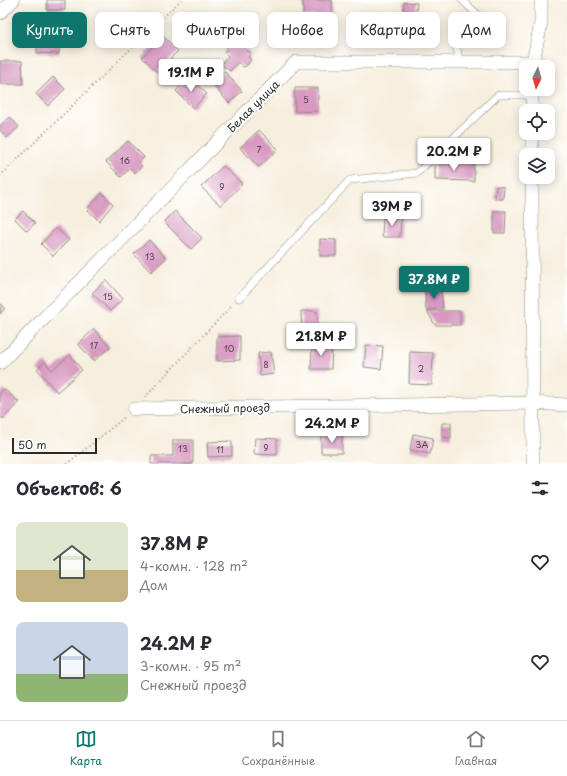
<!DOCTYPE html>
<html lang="ru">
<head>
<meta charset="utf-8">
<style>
  body { margin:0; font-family:"Playpen Sans",sans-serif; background:#f7f7f7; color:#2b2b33; height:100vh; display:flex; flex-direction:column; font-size:15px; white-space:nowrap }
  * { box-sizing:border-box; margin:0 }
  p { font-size:13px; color:#7c7c81 }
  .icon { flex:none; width:22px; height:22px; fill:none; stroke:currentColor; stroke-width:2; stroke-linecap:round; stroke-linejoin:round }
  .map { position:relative; height:464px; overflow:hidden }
  .details { display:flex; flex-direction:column; background:#fff; flex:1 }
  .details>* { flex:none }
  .top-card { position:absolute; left:12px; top:12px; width:543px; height:36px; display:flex; gap:8px }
  .needle { width:26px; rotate:185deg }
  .controls { position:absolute; left:519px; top:60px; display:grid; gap:8px }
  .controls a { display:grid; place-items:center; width:36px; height:36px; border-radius:8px; background:#fff; box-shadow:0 2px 10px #0003; font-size:20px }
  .scale { position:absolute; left:12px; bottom:10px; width:85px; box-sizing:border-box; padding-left:4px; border:2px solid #2b2b2b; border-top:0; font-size:11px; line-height:14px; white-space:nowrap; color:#2b2b2b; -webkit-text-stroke:3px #fff; paint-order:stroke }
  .price { position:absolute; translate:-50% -34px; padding:0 9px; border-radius:4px; background:#fff; color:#222; font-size:13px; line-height:26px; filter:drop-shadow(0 1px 2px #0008) }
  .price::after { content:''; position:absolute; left:50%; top:24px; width:12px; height:9px; margin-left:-6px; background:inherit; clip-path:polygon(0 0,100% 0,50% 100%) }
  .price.current { background:#0f766e; color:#fff }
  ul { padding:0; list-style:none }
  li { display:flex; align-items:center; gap:12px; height:100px; padding:0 16px }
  li span { display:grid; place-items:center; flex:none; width:112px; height:80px; border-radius:8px; color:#555 }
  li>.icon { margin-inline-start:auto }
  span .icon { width:48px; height:48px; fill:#fffc; stroke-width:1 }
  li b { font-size:17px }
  h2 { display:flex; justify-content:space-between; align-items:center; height:48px; padding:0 16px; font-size:17px }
  .pill { padding:0 14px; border-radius:8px; background:#fff; box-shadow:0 2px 10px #0003; font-size:14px; line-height:36px }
  .pill.current { background:#0f766e; color:#fff }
  .menu { display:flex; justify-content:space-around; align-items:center; height:56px; border-top:1px solid #e1e1e2; background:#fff; font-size:11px; color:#7c7c81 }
  .menu a { display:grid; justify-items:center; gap:2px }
  .menu .current { color:#0f766e }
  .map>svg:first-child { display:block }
  .building { fill:#d898c1 }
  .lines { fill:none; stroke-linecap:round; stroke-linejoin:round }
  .service-casing { stroke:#918d84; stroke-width:8 }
  .minor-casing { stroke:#918d84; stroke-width:14 }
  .path { stroke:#918d84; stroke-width:2; stroke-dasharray:1 3; stroke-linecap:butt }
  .service { stroke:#fff; stroke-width:7 }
  .minor { stroke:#fff; stroke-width:13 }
  .labels { text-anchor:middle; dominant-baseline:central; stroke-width:4; stroke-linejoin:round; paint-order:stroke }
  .number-label { font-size:9px; fill:#564650 }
  .street-label { font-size:11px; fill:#2b2b2b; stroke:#fff }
</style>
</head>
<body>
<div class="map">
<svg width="567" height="464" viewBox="0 0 567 464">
  <rect width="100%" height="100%" fill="#fff"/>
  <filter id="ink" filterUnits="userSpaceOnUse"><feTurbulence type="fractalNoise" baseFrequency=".025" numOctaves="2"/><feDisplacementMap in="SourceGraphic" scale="8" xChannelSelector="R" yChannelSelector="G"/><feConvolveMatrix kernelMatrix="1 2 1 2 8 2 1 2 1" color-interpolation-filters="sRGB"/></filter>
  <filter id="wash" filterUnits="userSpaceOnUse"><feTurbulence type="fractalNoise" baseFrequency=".012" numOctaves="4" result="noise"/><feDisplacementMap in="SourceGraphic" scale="16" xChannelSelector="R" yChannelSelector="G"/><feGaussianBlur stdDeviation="0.9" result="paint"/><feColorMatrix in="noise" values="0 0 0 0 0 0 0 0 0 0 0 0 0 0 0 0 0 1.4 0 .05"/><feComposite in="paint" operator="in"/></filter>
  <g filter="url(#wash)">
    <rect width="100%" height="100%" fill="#f7efde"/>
    <g id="blocks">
      <path class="building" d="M47,0H65V10H47Z
        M303,0H332V16H303Z
        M404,2L417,3L416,14L432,15L430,41L402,39Z
        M351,17H366V30H351Z
        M37,31L60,32L59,54L37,53Z
        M231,35L251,54L248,57L251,60L246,66L243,67L238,62L230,71L221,64L228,56L224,52L228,48L223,44Z
        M163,36L178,51L157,72L142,57Z
        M0,61H22L23,84H0Z
        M225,72L242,91L229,103L212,84Z
        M53,77L65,89L48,106L36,94Z
        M189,77L207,94L193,108L176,91Z
        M295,88H318V111L295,112Z
        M10,117L19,127L7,138L0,130V126Z
        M259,130L278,149L259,167L240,148Z
        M128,141L144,157L139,163L142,166L135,173L130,168L121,177L106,162Z
        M435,162L474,164V181L435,180Z
        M223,166L242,184L221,206L201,187Z
        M496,186L504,187L503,199H495Z
        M102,193L113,204L99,221L87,209Z
        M23,211L35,223L27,231L15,219Z
        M175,211L202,238L191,249L164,222Z
        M494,211H506L505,233H494Z
        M383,217H401L400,237H382Z
        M56,228L69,240L53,256L41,244Z
        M320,239L336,240V256H320Z
        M149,240L166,258L151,272L134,254Z
        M106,280L123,299L110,311L92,293Z
        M441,290L443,309L426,310L425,291Z
        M0,303L5,308L0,314Z
        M301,311H317L318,334L302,335Z
        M427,311H460V325H435Z
        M94,329L110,347L94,361L78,344Z
        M240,336V360L217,361V337Z
        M312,345L332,346L331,369H311Z
        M366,345L383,346L381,369L364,367Z
        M271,352L274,374L260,376L258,353Z
        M410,352L433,353L432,385L409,384Z
        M70,355L82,370L57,392L37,369L45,362L52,370Z
        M4,389L19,402L3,419L0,416V393Z
        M442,423H451V438L442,437Z
        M321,434H342V453H321Z
        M413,434L433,438L430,454L410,450Z
        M255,438L277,439V455L254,454Z
        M173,440H193V464H151V456H173Z
        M232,441V456L208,457L207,442Z"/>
    </g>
  </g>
  <g filter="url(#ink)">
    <use href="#blocks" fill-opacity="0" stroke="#918d84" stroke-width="1"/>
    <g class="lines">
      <g class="service-casing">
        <path id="service" d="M462,0L497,33
          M457,62L458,54L456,43L461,36L497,33
          M239,298L350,180L417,173L498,95H532"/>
      </g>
      <g class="minor-casing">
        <path id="minor" d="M0,13L13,0
          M532,111V89
          M532,133V155
          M532,177L533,464
          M0,363L296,62H533L541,23V0
          M134,409L533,403L567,405"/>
      </g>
      <path class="path" d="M0,176L181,0
        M145,397L233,304
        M67,464L125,417"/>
      <use href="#service" class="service"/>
      <use href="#minor" class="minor"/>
    </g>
  </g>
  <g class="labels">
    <g class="number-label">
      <text x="306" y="99">5</text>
      <text x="259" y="149">7</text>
      <text x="125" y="160">16</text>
      <text x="222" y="186">9</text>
      <text x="150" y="256">13</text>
      <text x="108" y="296">15</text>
      <text x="94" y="345">17</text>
      <text x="229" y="348">10</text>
      <text x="266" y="364">8</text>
      <text x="421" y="368">2</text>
      <text x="422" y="444">3А</text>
      <text x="266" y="447">9</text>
      <text x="183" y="448">13</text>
      <text x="220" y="449">11</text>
    </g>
    <g class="street-label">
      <text transform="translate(253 106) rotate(-45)">Белая улица</text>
      <text transform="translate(225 408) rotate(-1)">Снежный проезд</text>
    </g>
  </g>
</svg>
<div class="controls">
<a><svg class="needle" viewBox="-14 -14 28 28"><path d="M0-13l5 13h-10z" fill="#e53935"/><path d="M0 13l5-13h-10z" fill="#7c7c81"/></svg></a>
<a><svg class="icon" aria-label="locate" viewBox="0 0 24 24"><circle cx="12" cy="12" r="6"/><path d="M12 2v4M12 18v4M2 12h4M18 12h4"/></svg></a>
<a><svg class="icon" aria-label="layers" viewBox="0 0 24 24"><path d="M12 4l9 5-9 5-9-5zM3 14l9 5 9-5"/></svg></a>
</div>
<div class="scale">50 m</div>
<b class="price" style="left:191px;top:93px">19.1M ₽</b>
<b class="price" style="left:454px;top:172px">20.2M ₽</b>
<b class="price" style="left:392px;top:227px">39M ₽</b>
<b class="price current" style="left:434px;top:300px">37.8M ₽</b>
<b class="price" style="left:321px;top:357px">21.8M ₽</b>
<b class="price" style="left:332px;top:444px">24.2M ₽</b>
<div class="top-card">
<a class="pill current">Купить</a>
<a class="pill">Снять</a>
<a class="pill">Фильтры</a>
<a class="pill">Новое</a>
<a class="pill">Квартира</a>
<a class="pill">Дом</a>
</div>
</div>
<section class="details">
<h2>Объектов: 6<svg class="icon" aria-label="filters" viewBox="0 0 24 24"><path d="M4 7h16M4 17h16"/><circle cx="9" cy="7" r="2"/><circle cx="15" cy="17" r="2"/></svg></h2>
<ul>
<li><span style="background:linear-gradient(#dfe7d0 60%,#c2b280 0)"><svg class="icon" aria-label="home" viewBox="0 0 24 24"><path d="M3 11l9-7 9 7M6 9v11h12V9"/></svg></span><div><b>37.8M ₽</b><p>4-комн. · 128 m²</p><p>Дом</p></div><svg class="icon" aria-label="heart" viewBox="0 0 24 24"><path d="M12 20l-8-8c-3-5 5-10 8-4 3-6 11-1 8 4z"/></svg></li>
<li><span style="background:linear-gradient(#c9d6e8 65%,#8fb573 0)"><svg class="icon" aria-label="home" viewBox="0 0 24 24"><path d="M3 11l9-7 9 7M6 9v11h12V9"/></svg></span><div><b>24.2M ₽</b><p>3-комн. · 95 m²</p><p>Снежный проезд</p></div><svg class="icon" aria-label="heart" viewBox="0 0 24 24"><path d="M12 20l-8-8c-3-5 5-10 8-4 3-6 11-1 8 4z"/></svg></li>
</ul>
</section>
<nav class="menu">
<a class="current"><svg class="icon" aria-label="map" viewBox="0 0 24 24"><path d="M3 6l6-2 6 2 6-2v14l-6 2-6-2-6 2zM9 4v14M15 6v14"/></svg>Карта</a>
<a><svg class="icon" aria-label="saved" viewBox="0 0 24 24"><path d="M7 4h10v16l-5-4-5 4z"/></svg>Сохранённые</a>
<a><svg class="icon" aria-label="home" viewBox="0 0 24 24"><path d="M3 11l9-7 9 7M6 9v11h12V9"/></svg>Главная</a>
</nav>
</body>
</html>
